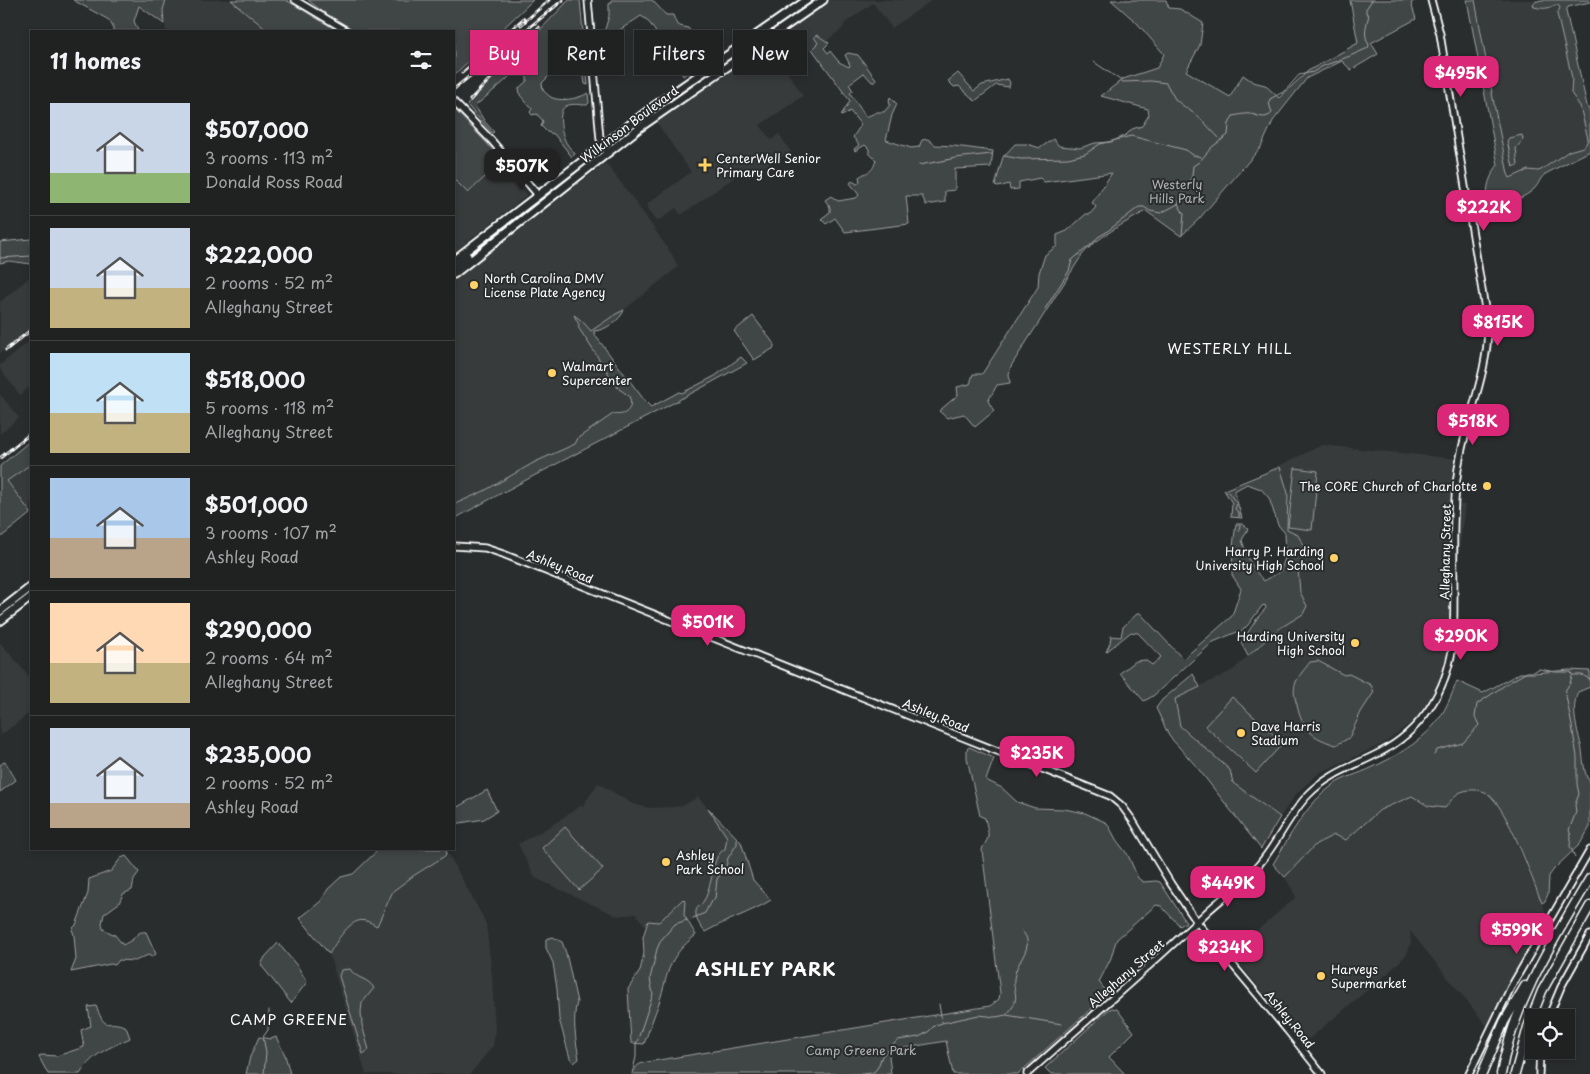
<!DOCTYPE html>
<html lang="en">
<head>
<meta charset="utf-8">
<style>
  body { margin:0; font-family:"Playpen Sans",sans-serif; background:#282a2a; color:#f1f3f6; height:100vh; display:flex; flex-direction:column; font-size:19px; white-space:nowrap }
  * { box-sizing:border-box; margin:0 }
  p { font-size:16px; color:#a2a4a5 }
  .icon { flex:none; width:28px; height:28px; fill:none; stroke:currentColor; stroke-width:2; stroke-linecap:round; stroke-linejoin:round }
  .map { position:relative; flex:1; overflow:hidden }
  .drawer { position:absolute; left:30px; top:30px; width:425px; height:820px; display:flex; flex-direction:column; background:#202222; border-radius:0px; box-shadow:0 2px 8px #0003,0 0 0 1px #3d3f40 }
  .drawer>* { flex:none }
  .hud { position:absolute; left:470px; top:30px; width:475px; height:45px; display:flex; gap:10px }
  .fabs { position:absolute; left:1525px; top:1009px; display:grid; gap:10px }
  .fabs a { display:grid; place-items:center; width:50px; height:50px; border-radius:0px; background:#202222; box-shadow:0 2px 8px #0003,0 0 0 1px #3d3f40; font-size:25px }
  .price { position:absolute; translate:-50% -42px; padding:0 11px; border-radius:10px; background:#db2777; color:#fff; font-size:16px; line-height:32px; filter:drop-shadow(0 1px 2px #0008) }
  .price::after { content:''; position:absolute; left:50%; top:30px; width:15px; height:11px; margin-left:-8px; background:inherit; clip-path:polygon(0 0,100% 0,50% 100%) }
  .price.selected { background:#222; color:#fff }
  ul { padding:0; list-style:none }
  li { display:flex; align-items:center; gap:15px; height:125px; padding:0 20px }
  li+li { border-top:1px solid #3d3f40 }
  li span { display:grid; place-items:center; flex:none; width:140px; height:100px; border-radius:0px; color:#555 }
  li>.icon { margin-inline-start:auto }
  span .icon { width:60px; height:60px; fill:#fffc; stroke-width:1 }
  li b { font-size:21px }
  h2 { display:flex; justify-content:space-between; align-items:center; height:60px; padding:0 20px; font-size:21px }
  .tag { padding:0 18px; border-radius:0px; background:#202222; box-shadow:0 2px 8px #0003,0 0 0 1px #3d3f40; font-size:18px; line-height:45px }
  .tag.selected { background:#db2777; color:#fff }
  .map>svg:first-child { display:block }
  .built { fill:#373a3b }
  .green { fill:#414445; stroke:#a0a2a2 }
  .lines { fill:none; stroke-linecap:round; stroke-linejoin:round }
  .stream { stroke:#a6a7a7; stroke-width:1 }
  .secondary-casing { stroke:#fff; stroke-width:9 }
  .primary-casing { stroke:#fff; stroke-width:11 }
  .highway-casing { stroke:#fff; stroke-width:11 }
  .secondary { stroke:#2a2d2e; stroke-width:5.5 }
  .primary { stroke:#2a2d2e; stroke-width:7 }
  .highway { stroke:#2a2d2e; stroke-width:8 }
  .rail-casing { stroke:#fff; stroke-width:3 }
  .rail { stroke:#2a2d2e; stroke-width:1; stroke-dasharray:4; stroke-linecap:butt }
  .poi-dot { fill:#ffd166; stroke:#2a2d2e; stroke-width:2 }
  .labels { text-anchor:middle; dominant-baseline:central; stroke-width:4; stroke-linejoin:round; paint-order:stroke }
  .street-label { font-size:12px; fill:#fff; stroke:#2a2d2e }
  .poi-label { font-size:12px; fill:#fff; stroke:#2a2d2e; text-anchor:start }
  .park-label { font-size:12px; fill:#b3b4b5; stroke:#2a2d2e }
  .neighbourhood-label { font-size:14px; letter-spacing:1px; fill:#fff; stroke:#2a2d2e }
  .district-label { font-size:18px; font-weight:bold; letter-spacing:1px; fill:#fff; stroke:#2a2d2e }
</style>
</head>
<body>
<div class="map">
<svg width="1590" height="1074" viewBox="0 0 1590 1074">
  <rect width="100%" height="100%" fill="#2a2d2e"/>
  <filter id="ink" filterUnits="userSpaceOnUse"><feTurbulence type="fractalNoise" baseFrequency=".02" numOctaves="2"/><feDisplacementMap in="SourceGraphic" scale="10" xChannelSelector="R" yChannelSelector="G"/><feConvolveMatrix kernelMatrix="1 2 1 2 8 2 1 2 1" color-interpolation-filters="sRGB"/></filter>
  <g filter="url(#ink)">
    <path class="built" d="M166,0H231L268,31H166L163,10Z
      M828,0H932L892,28L873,3L845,23L842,29L826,41L817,35L814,37L818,43L804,54L803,58L786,70L803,96L760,125L771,140L779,134L791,152L751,174L746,169L681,215L676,208L657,222L648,209V203L691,172L657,123V120Z
      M1469,0H1565L1590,135V151L1504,194Z
      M501,162L523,188L526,196L454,252V182L456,181L468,193Z
      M606,163L637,204L673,256L678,267L589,338L644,418L454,518V278L520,226L522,228Z
      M31,276V328L0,353V302Z
      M31,340V386L20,395L0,369V365Z
      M0,394L19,418L0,434Z
      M1322,445L1459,459L1455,504L1465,505L1445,665L1439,681L1427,704L1412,722L1383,744L1319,773L1297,793L1280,817L1233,783L1230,770L1180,726L1175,699L1233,670L1296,612L1295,565L1266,472Z
      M31,464V513L7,481Z
      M0,642L31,679V712L0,736Z
      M598,783L633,804L649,808L675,807L684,805L698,797L739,843L736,899L656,939L636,914L617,916L535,878L518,844L549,827L580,806L582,807Z
      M1471,789L1486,792L1498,805L1507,820L1546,913L1487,1026L1410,931L1411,942L1407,954L1388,973L1310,1038L1305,1041L1302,1040L1231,953L1296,897L1285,877L1316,844L1334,835L1346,840L1380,810L1412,796L1428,806L1459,792Z
      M449,855L484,919L486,924L492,976L495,1032L493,1046L470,1074H366L329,954L346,928L355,921L364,920L377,926L393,891L413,876Z"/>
    <path class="green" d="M73,0H166L163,10L164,24L139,6L134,21L138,31H113V27L109,20Z
      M231,0H286L338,31H268Z
      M308,0H533L454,75V31H356L323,12Z
      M569,0H580L588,85L585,84L583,71L580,69L550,75L542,83L543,90C547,94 550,98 556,99C566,101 580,98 588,93L589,103L587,105C581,105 572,103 566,106C556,111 562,137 567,144C569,148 573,150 575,154L572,157L554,134L547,132L541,126L543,121L537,114L532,115L530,112L532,109L520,95L519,88L527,81V77L519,70H515L506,80L475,106L485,122L494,132L492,133L467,105Z
      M611,0H652L666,15H673L676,23L680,26L688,28L699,42L718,50L683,76L680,68L651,25L646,19L641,16L615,33L602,39L609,16V4L612,2Z
      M1111,0H1166L1169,8L1180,9L1203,23L1200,45L1186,71L1230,97L1243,75L1253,82L1265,85L1279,98L1308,71L1358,43L1350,0H1416L1411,3L1416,19L1371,43L1378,54L1351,70L1342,61L1307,78L1273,121L1261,147L1199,219L1181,236L1146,211C1126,222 1096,238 1082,255L1011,366L1009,374L1010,383L997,385L988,401L994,411L975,427L964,414L947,418L939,411L958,395L957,387L970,384L973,374H982L1038,287L1039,273L1045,255L1057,246V235L1067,231L1086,214H1090L1096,207L1094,204L1092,203L1112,173L1044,182L1040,178L1019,182V189L1010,190L1009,184L998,187L995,186L1003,157L1015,144H1027L1040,148L1053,139L1059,146L1080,148L1095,143L1111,142L1126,135L1132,129L1142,126L1149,115L1148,109L1101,96L1123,79L1157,68L1164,54L1137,23Z
      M1467,0H1475L1495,109L1508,174L1510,178L1528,170L1538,171L1541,170L1569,151L1583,147L1586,144L1588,139L1580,106L1571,93L1572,78L1557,14L1560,8L1558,5H1555C1548,9 1542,9 1534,7L1533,4L1535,2L1541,0H1590V2L1568,7L1566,11L1587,106L1590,112V151L1547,173C1539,178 1540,183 1534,189C1528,196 1503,206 1494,210C1482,196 1488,178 1498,165Z
      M817,35L829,43L824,48L828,53L830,51L839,62L849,67L850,65L845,55L848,53L858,55L876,79L875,82H872L864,73L849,84L853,91L850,93L866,117L877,112H884L890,105L889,101L890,97L897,104L892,115L886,140L911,148L919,147L922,140L928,139L935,145L954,146L993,151L991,167L955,169V190L945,191V202L926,205L922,196H906L909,224L845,232L835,218L826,224L821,219L830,212V207L825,200L831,196L838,201L856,198L859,195L850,183L852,181L857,184L860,182L859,177C869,170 872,174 876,160L869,153V149L865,145L855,151L854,149L859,145L853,137L861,125L850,111L842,116L841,115L850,101L812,49L818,43L814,37Z
      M958,73L974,91L982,85L1008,79L1010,83L1009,87L996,85L975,101C970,95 964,92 959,86L954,87L948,81Z
      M454,109L503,160L468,193L456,181L454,182Z
      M1522,135L1523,140L1516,148L1518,165L1513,167L1507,141L1509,138Z
      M31,239V264L9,261L0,263V242Z
      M624,310C621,320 604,331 594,331V334L645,401L651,407L679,392L682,393L715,376L741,357L747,363C650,417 551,465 454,519V505L455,504L484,491L535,462L575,444L578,438L613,414C626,417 634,408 629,396L618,388L578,327L579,325L574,315L582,321L591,331L616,314Z
      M753,316L774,344V348L754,360L734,331Z
      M31,440V464L7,481L31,513L0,538V466Z
      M1280,467L1288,493L1287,529L1297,534L1305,547L1302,563L1298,569L1300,592L1307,606L1303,614L1277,630L1248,656L1241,643L1258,617L1266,608L1265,605L1262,606L1248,625L1239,634L1237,632L1213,642L1153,696L1144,701L1120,673L1136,661L1145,660L1152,665L1161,657L1138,633L1131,632L1106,652L1110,643L1111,636L1121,637L1123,627L1139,612L1183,659L1232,616L1241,589L1232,575L1233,546L1236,524H1242L1248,529L1242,540C1247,556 1252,569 1264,581L1280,572L1286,555L1285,533L1278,525L1269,498L1261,489L1247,484L1234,491L1242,518L1231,517L1232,503L1224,490Z
      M1295,468L1318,471L1312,530L1288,527Z
      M1318,661L1344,675L1349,674L1371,685L1374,692L1361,712L1349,738L1336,745C1313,738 1302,730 1297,705C1295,699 1293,692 1295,685C1297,677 1305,669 1310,662Z
      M1569,670L1590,671V687L1578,692C1570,711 1578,730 1582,750C1583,760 1584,769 1587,778L1590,780V827L1580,844L1555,868L1549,876L1548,894L1545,901L1542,903C1531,877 1508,808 1487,793C1480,789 1468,789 1461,792C1455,794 1449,803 1445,808L1428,806L1412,796L1380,810L1346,840L1334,835L1316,844L1285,877L1273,864C1290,836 1306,804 1333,785C1344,777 1359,774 1371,768C1393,758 1418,744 1434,725C1445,713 1451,696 1457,681L1483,693L1520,673H1534Z
      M1193,674L1200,687L1175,699L1180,726L1230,770L1233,783L1280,817L1261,849L1196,766L1169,736L1156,708L1162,700Z
      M1232,697L1283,743L1256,773L1205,726Z
      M969,747L994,758L986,780L1002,788L1017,802L1035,808L1064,809L1085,813L1107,823L1117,841L1128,855L1138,878L1143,882L1156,881L1160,882L1186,922L1180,926L1161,906L1156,905L1117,939L1114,947L1111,958L1099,982L1108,994L1018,1074H953L946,1041L893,1050L889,1055L891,1074H634C635,1065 639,1064 647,1062L990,1006L999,999L1000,993L982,850C983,845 987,842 988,837C989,832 986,824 985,818L980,816L967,758V749Z
      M4,762L6,763L16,780L0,792V765Z
      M487,790L497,811L484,819L454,824V809Z
      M708,808L741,842L753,880L771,900C750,913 726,920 705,932C701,927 696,921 696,914C695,908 700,906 703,902C706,898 708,892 709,887C714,874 712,856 725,849L727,837Z
      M565,827L603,869L579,890L542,848Z
      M379,849H445L447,852L445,856L413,876L393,891L377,926C373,924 370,922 366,921C350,916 336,943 329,954L300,918L321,901L328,889L341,877L353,874Z
      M126,856L139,872L134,879L132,890L123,894L119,903L104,914L102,923L103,929L115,935L123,945C126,943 131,941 133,939C138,934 139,931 146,932L156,954L152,957L148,955L135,961L119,960L115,965L111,964L71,972L76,959L74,935L72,929L76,925L88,893L89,879L111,871L121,858Z
      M683,899L685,901L684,915L696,935C667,958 669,971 659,1003C654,1016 649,1030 644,1044L631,1043L628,989L640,971L644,953L643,937L648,921L659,922Z
      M553,937L562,942L566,953L577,1002C572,1020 576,1041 579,1059L574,1063L570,1058L559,1019L557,989L553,963L546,948V939Z
      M278,943L298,967L307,982L291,1003L261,965L265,957Z
      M350,969C357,980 367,977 374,988L362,1003L361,1012L362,1025L369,1050L363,1054L339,976L341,970Z
      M96,1006C107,1035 106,1017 126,1027L130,1038C108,1049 94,1052 80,1074H48L39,1057L41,1055L57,1056L84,1047L81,1030L91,1026L88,1007Z
      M1112,1008L1117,1009L1134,1032L1109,1057L1125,1074H1051L1045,1068L1107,1011Z
      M259,1037L271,1039L276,1037L285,1055L290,1074H246L250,1057Z"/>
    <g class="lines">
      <path class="stream" d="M1094,62L1123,82L1151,81L1166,83L1175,99L1182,105L1199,117L1221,140
        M1004,156L1021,159L1068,158L1085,154L1100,144L1131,136L1186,150L1193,155L1201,157
        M919,165L942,161L955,158L992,154
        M1178,204L1184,214L1182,235
        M0,258L31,256
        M1045,309L1069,271L1072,260L1093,243L1098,237L1105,233L1139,207H1144L1150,211L1161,213L1178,204L1192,176L1193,166L1199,162L1212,147L1228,135L1229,124L1233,116C1239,115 1246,113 1251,114C1260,116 1265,120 1272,113L1269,103L1270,99L1285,91L1299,75L1313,72L1323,66L1350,56L1368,48L1369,45C1363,35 1366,26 1369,15L1366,13V9L1372,0
        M1228,492L1237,504L1235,509L1239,513V517
        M1239,531L1240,525
        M1572,676L1570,683L1565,691L1572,726L1577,757V784L1579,794L1575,805L1576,812L1569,830L1571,836L1570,846L1575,857
        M1434,755L1437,750L1463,743L1479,725L1475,717L1477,704L1508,683L1527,672H1533L1539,669L1556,672H1571L1572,675H1582L1590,679
        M693,918L705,913L710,903L715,898L717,879L726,867L728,858L737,844V838
        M939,1004L942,1022
        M1007,1014C1024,996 1010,992 1015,974C1017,964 1025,956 1027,946C1028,939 1026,936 1022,931
        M639,1036L653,994L650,979L657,949L661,940L675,924L687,920
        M264,1074L266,1052L263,1037L268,1030L269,1010
        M632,1074L636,1057V1044L638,1039
        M829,1074H835
        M864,1074L874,1072L878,1067L882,1056L898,1040L919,1037L928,1032L934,1026L942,1023L979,1015L996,1017L1006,1015L1062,1024"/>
      <g class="secondary-casing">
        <path id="secondary" d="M295,0L347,31
          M588,0L600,139L605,149
          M454,102L491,140L538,195
          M454,546L485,548L503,554L1110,796L1122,806L1133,821L1171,884L1197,922L1287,1030L1322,1074
          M1548,1018L1561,987L1590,935
          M1027,1074C1087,1020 1149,968 1207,912C1223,897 1241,885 1255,869C1276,847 1287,817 1308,795C1328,774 1354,766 1379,753C1422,731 1446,691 1453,645C1456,586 1450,527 1458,469C1465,421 1488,375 1488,327L1440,34L1431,0
          M1469,1074L1511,987L1590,850
          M1539,1074L1540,1050"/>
      </g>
      <g class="primary-casing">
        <path id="primary" d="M454,260L653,107L807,0
          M454,267L467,256
          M454,274L639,128L823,0
          M0,611L31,587
          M0,621L31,597"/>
      </g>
      <g class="highway-casing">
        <path id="highway" d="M1482,1074L1504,1022L1525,986
          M1501,1074C1514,1001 1553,941 1590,878
          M1515,1074L1528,1027L1542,991L1590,906"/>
      </g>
      <use href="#secondary" class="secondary"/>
      <use href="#primary" class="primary"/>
      <use href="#highway" class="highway"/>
      <g class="rail-casing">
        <path id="rail" d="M521,25L549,0
          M462,73L524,18
          M454,89L563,0
          M470,100L539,27
          M6,350L31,330
          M0,458L31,433"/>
      </g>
      <use href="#rail" class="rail"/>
    </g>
  </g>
  <g class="poi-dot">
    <path d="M702.5 157.5h5v5h5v5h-5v5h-5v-5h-5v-5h5z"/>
    <circle cx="474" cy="285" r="5"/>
    <circle cx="552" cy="373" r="5"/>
    <circle cx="1487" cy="486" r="5"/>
    <circle cx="1334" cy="558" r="5"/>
    <circle cx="1355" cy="643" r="5"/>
    <circle cx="1241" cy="733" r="5"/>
    <circle cx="666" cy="862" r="5"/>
    <circle cx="1321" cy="976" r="5"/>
  </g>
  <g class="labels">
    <g class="street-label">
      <text transform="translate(629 124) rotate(-37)">Wilkinson Boulevard</text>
      <text transform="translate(1445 552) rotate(-89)">Alleghany Street</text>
      <text transform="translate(560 566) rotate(22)">Ashley Road</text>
      <text transform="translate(936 715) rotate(22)">Ashley Road</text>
      <text transform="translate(1126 973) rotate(-41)">Alleghany Street</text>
      <text transform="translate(1290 1019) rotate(51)">Ashley Road</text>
    </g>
    <g class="poi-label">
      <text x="716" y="158">CenterWell Senior<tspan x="716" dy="14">Primary Care</tspan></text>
      <text x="484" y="278">North Carolina DMV<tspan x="484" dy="14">License Plate Agency</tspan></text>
      <text x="562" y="366">Walmart<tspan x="562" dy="14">Supercenter</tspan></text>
      <text x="1477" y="486" text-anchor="end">The CORE Church of Charlotte</text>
      <text x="1324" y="551" text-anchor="end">Harry P. Harding<tspan x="1324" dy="14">University High School</tspan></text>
      <text x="1345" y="636" text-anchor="end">Harding University<tspan x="1345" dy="14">High School</tspan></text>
      <text x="1251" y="726">Dave Harris<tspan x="1251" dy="14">Stadium</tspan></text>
      <text x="676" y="855">Ashley<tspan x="676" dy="14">Park School</tspan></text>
      <text x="1331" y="969">Harveys<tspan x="1331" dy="14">Supermarket</tspan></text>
    </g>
    <g class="park-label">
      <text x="1177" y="184">Westerly<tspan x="1177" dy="14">Hills Park</tspan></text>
      <text x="861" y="1050">Camp Greene Park</text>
    </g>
    <g class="neighbourhood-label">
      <text x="1230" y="348">WESTERLY HILL</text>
      <text x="289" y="1019">CAMP GREENE</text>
    </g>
    <g class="district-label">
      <text x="766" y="968">ASHLEY PARK</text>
    </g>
  </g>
</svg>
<div class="fabs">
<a><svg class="icon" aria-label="locate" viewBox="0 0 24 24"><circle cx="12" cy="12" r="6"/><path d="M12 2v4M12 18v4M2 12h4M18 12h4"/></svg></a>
</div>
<b class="price" style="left:1461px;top:98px">$495K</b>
<b class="price selected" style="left:522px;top:191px">$507K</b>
<b class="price" style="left:1484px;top:232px">$222K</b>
<b class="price" style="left:1498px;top:347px">$815K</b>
<b class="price" style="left:1473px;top:446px">$518K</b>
<b class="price" style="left:708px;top:647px">$501K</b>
<b class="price" style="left:1461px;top:661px">$290K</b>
<b class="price" style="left:1037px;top:778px">$235K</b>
<b class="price" style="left:1228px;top:908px">$449K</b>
<b class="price" style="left:1517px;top:955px">$599K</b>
<b class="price" style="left:1225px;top:972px">$234K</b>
<div class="hud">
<a class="tag selected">Buy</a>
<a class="tag">Rent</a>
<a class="tag">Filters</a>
<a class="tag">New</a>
</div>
<section class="drawer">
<h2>11 homes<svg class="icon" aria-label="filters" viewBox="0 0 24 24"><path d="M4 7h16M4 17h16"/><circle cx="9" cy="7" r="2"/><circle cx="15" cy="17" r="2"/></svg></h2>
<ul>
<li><span style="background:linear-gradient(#c9d6e8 70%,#8fb573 0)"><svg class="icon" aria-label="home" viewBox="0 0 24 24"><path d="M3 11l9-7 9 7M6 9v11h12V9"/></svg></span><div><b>$507,000</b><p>3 rooms · 113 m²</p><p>Donald Ross Road</p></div></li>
<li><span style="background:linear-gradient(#c9d6e8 60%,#c2b280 0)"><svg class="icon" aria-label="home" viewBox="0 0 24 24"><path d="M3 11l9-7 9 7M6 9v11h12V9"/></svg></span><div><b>$222,000</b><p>2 rooms · 52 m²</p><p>Alleghany Street</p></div></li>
<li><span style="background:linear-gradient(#bfe0f5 60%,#c2b280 0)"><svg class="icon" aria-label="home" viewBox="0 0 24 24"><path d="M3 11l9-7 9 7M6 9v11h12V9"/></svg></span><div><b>$518,000</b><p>5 rooms · 118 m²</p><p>Alleghany Street</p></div></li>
<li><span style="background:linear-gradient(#a9c7e8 60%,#b9a48a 0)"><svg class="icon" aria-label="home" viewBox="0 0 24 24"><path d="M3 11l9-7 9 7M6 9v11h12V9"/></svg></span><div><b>$501,000</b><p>3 rooms · 107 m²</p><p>Ashley Road</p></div></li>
<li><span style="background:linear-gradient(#ffd9b3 60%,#c2b280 0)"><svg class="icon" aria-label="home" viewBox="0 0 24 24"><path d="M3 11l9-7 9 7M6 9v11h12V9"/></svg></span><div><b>$290,000</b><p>2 rooms · 64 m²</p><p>Alleghany Street</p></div></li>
<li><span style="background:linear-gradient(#c9d6e8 75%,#b9a48a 0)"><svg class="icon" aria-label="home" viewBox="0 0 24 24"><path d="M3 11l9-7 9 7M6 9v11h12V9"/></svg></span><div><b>$235,000</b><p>2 rooms · 52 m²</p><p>Ashley Road</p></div></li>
</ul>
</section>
</div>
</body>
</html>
